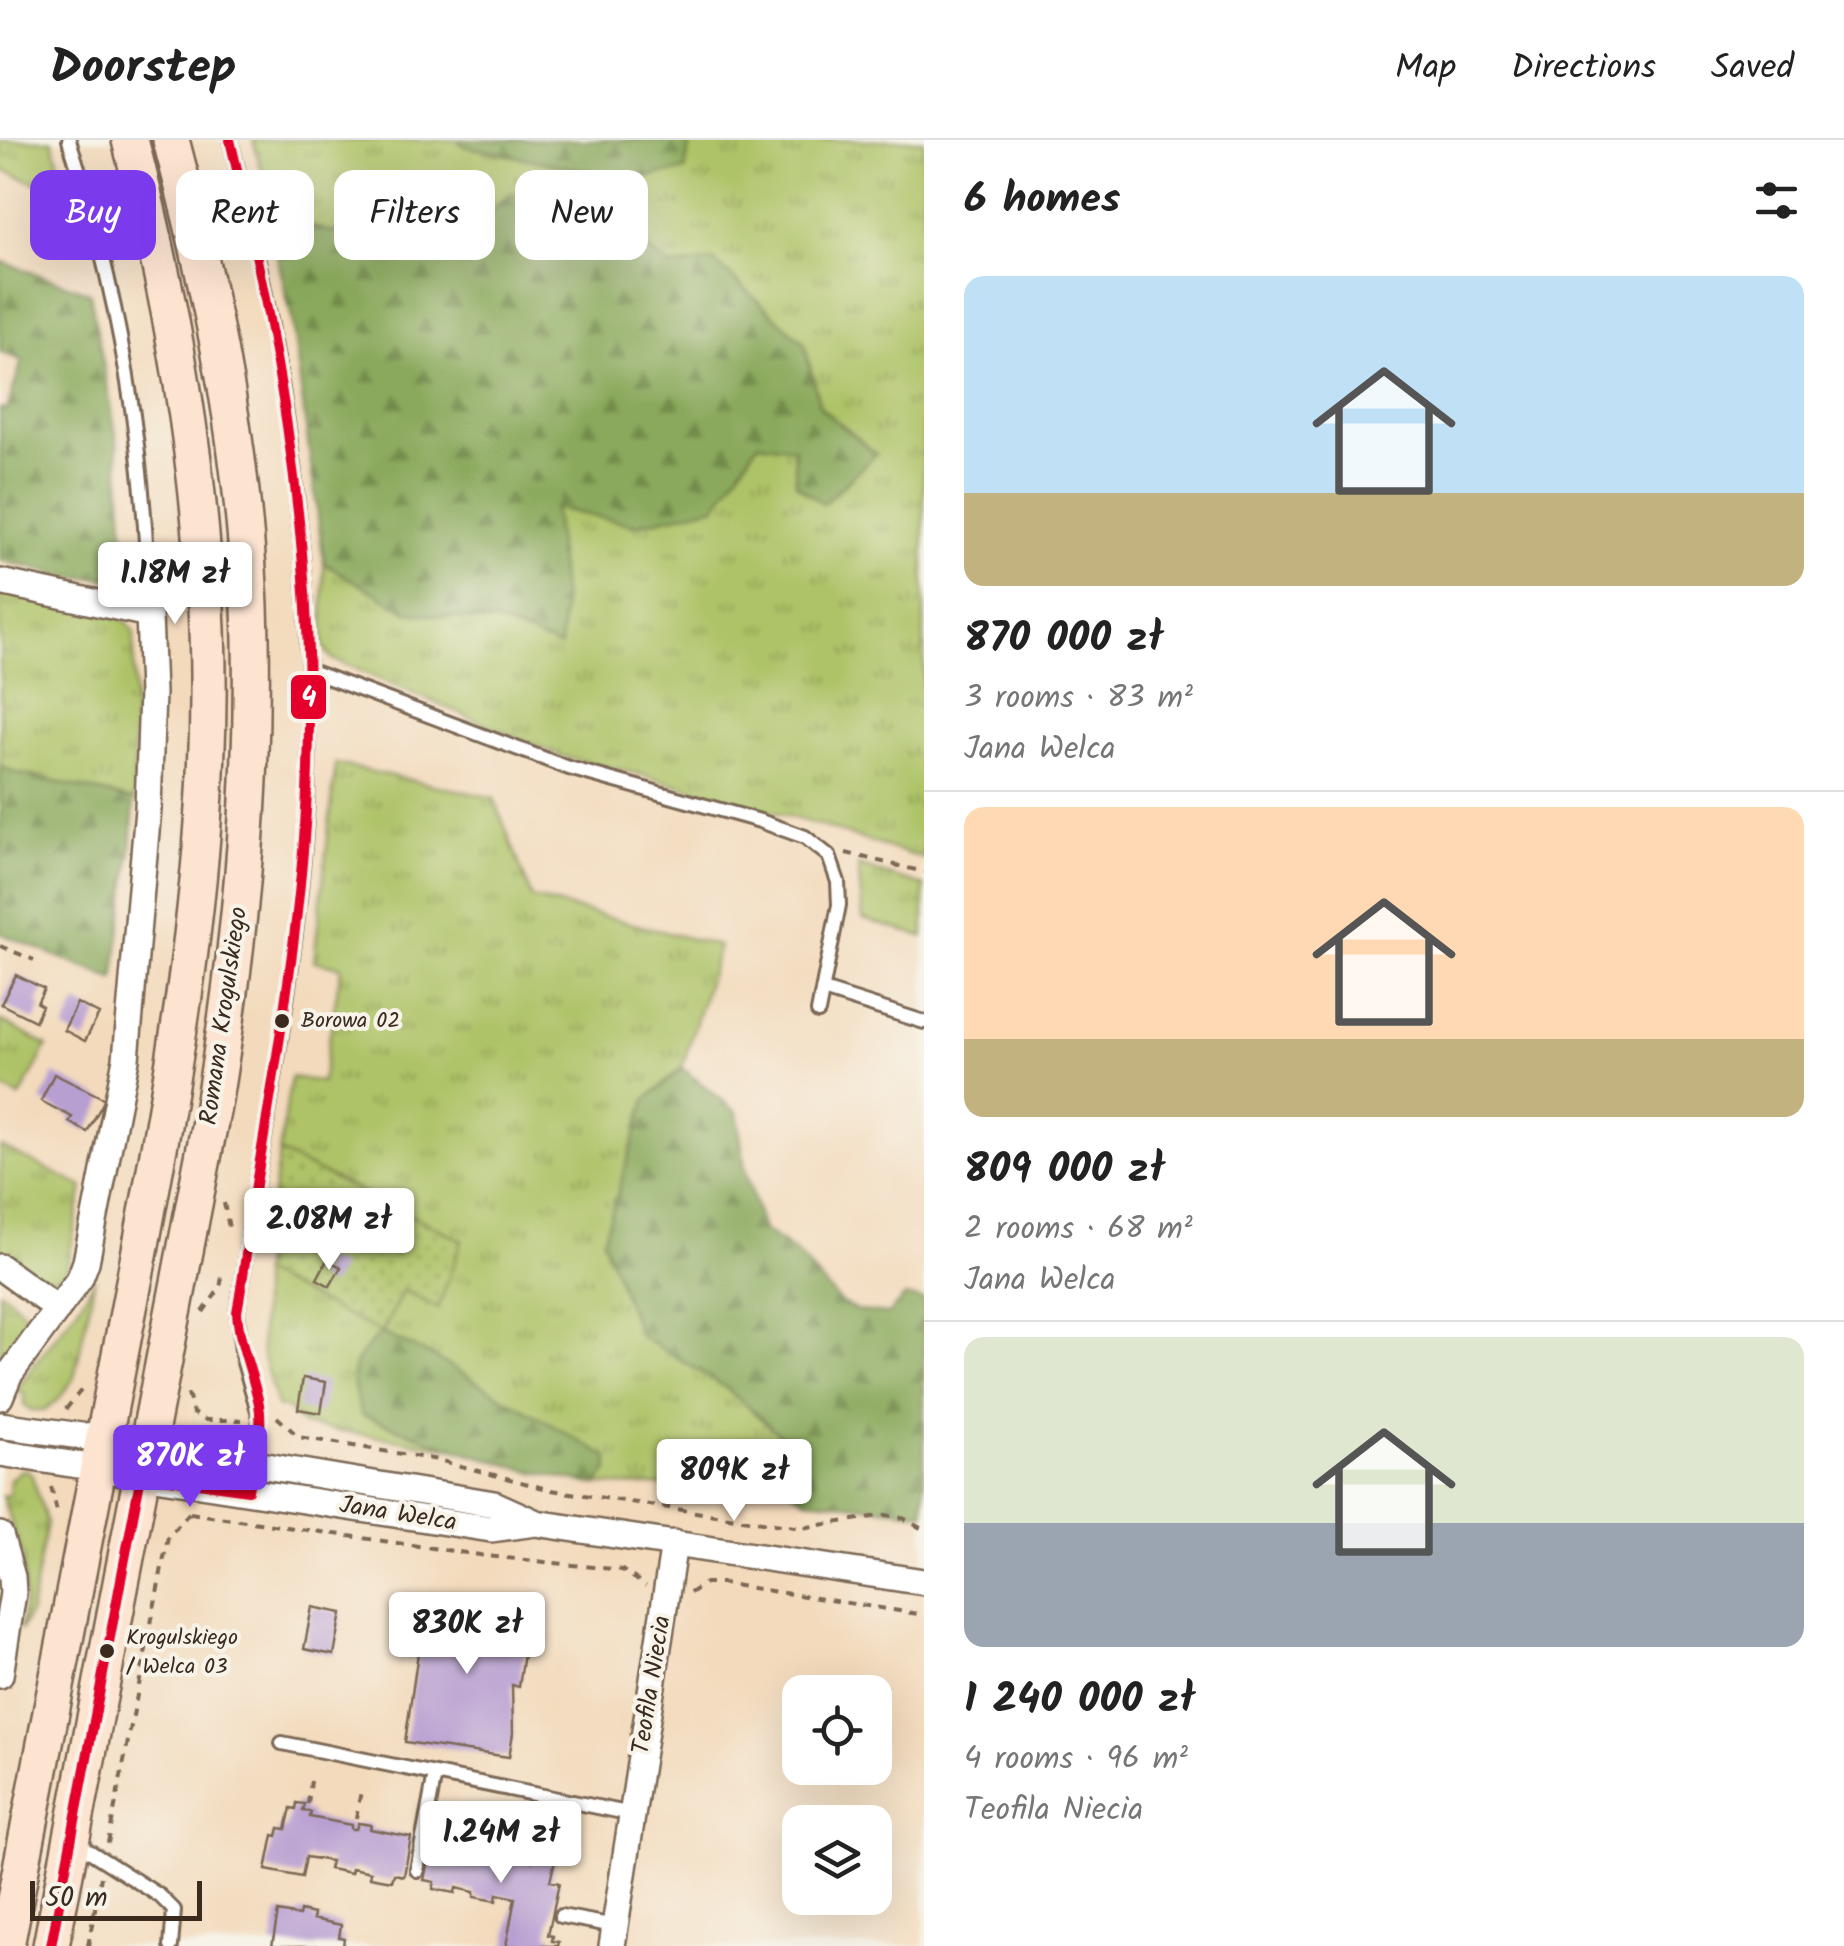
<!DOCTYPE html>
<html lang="en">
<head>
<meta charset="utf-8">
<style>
  body { margin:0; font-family:Kalam,sans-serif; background:#f2f2f2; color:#222; height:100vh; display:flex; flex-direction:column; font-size:38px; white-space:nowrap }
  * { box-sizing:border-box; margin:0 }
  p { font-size:32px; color:#767676 }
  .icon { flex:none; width:55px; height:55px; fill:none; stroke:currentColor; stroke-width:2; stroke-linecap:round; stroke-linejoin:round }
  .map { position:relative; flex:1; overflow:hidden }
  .sheet { display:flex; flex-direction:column; background:#fff; width:920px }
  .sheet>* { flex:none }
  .banner { position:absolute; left:30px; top:30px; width:742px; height:90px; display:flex; gap:20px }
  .controls { position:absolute; left:782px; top:1535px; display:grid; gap:20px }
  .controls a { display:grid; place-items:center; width:110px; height:110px; border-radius:20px; background:#fff; box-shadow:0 10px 40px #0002; font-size:50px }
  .scale { position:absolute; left:30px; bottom:25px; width:172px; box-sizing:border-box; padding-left:10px; border:5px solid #3b2a1e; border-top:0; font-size:28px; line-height:35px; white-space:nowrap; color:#3b2a1e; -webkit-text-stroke:8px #f7f3e8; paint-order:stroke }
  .price { position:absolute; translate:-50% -85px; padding:0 22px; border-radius:10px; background:#fff; color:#222; font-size:32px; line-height:65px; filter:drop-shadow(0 2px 5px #0008) }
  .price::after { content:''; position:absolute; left:50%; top:60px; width:30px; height:22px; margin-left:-15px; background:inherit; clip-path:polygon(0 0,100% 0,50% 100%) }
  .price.on { background:#7c3aed; color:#fff }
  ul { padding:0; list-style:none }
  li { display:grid; align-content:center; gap:20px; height:530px; padding:0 40px }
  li+li { border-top:2px solid #e0e0e0 }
  li span { display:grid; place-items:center; height:310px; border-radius:20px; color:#555 }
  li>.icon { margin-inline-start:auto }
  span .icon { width:180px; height:180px; fill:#fffc; stroke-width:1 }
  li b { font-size:42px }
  h2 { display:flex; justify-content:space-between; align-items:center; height:120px; padding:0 40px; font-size:42px }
  .tag { padding:0 35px; border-radius:20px; background:#fff; box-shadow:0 10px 40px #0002; font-size:35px; line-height:90px }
  .tag.on { background:#7c3aed; color:#fff }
  header { display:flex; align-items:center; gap:60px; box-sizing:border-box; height:140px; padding:0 50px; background:#fff; border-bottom:2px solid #e0e0e0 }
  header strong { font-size:48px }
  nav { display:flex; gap:55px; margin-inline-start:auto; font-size:35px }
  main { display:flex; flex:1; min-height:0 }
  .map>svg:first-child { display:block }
  .grass { fill:url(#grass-tufts); stroke:#747642; stroke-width:2.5 }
  .forest { fill:url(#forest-firs); stroke:#626a3d; stroke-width:2.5 }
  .garden { fill:url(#garden-dots); stroke:#747642; stroke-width:2.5 }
  .building { fill:#b89fd1 }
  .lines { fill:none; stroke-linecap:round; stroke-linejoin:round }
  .lane-casing { stroke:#7b6855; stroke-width:18 }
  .street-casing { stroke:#7b6855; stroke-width:30 }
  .secondary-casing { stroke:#7b6855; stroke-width:40 }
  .path { stroke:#7b6855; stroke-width:4; stroke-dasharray:8 8; stroke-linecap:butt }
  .lane { stroke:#fff; stroke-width:12 }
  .street { stroke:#fff; stroke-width:25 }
  .secondary { stroke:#fde4d1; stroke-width:35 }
  .bus-1-casing { stroke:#f7f3e8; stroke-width:18 }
  .bus-1 { stroke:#e4002b; stroke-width:10 }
  .bus-dot { fill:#3b2a1e; stroke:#f7f3e8; stroke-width:4 }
  .labels { text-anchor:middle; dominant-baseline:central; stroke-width:8; stroke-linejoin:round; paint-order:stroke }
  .bus-label { font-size:22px; fill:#3b2a1e; stroke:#f7f3e8; text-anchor:start }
  .street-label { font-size:25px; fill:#3b2a1e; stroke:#f7f3e8 }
  .line-badge { stroke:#f7f3e8; stroke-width:4 }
  .badge-label { font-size:28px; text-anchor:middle; font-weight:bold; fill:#fff }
</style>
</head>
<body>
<header>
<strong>Doorstep</strong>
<nav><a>Map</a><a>Directions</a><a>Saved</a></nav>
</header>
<main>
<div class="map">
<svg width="924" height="1806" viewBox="0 0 924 1806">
  <defs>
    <pattern id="grass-tufts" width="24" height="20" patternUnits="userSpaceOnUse" patternTransform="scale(2.5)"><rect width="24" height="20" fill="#aec367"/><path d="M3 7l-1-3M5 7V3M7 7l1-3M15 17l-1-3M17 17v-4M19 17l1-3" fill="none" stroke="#8f9f54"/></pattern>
    <pattern id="forest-firs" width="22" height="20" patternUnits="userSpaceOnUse" patternTransform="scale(2.5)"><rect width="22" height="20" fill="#8aa95c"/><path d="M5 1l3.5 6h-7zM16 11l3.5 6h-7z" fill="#728a4b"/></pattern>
    <pattern id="garden-dots" width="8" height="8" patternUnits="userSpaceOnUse" patternTransform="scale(2.5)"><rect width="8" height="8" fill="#aec367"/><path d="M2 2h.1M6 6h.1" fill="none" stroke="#8f9f54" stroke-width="1.8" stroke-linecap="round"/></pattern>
  </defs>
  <rect width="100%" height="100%" fill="#f7f3e8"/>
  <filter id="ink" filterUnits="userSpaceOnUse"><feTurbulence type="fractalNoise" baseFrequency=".01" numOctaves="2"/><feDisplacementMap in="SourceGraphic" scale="20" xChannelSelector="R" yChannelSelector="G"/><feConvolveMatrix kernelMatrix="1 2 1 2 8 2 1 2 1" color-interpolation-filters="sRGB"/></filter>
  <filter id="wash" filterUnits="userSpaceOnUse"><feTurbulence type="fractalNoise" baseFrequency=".0048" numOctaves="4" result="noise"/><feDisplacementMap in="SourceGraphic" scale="40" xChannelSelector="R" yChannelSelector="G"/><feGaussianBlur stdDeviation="2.25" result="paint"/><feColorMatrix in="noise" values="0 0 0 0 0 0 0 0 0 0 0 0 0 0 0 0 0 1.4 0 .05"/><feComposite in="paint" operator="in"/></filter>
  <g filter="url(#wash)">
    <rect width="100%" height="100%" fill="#f3dabc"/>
    <path class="grass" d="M0,0H52L69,56L0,29Z
      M253,0H458L464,6L629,39L685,31L690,0H924V719L812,683L642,635L561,616L332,519L323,506L324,423L408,472L500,483L560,506L563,465L554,368L636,385L715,366L758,303L876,314L820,267L804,203L778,181L671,127L581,60L510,54L488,75L469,125L275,78Z
      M0,450L123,478L134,492V660L12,632L0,626Z
      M336,624L494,658L532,758L719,806L682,928L646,960L630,1014L639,1195L725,1247L794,1307L787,1347L597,1345L608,1330V1318L434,1217L382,1193L362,1275L452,1308L304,1285L287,1269L277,1266L261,1210V1133L382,1193L403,1150L437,1168L462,1100L279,1013L291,937L322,942L341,827L314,821Z
      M858,726L924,746V797L863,779Z
      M0,880L47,906L20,957L0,947Z
      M0,1006L83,1047L66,1132L47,1141L0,1115Z
      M95,1138L74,1238L58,1260L45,1270H31L24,1264V1253L16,1252C40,1211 74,1181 95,1138Z
      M0,1151C41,1179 28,1186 0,1219Z
      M22,1330H28L32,1336L47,1383L30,1472L20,1491L25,1458L23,1416L2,1356L9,1355L10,1339Z"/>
    <path class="forest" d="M458,0H690L685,31L629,39L464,6Z
      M510,54L581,60L671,127L714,121L804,203L820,267L876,314L823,364L796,344L794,308L758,303L716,366L636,385L554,368L563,465L560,507L500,483L408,472L324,423L291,175L272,95L275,78L469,125L488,75Z
      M0,121L90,153L117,300L127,439L67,437L0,420V268L7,270L22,220L0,212Z
      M0,626L12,632L134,660L131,712L114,840L0,793Z
      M682,928L737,972L745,1030L763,1090L795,1112L840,1162L858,1171L888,1174L905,1156L924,1160V1373L807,1359L787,1347L794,1307L725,1247L639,1195L603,1100L646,960Z
      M382,1193L434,1217L609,1318L608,1330L597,1345L534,1332L452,1308L362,1275C347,1236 349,1219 382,1193Z"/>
    <path class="garden" d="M279,1013L462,1100L438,1168L403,1150L382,1193L261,1133Z"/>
    <g id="blocks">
      <path class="building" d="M16,835L44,849L37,863L42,866L35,881L1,864Z
        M77,863L99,874L85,901L64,890Z
        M54,934L105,959L87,992L69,982L72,977L41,961Z
        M327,1120L341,1127L330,1146L317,1139Z
        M303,1238L326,1242L321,1273L298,1269Z
        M426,1458L535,1474L533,1488L528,1487L519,1547L512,1545L513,1593L509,1617L405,1602Z
        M312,1467L342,1473L334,1515L304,1509Z
        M297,1663L305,1664L303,1671L311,1672L310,1677L351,1685V1689H356L358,1683L371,1685L370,1689L411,1697L404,1736L394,1734L392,1741L370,1737L371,1732L352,1728L351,1733L329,1729L331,1721L306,1717L302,1737L266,1730L273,1695L277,1696L279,1688L286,1689L291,1668L296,1669Z
        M432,1701L487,1709L485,1715L491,1716L492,1713L533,1721L534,1716L542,1718L543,1711L551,1712L549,1719L555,1720L550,1741L559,1743L548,1795L553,1796L552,1801L559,1802L558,1806H506L515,1758L497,1754L496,1761L474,1757V1752L456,1748L455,1753L433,1749L434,1742L424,1740Z
        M300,1771L314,1774L313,1779L341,1785L339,1797L344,1798L343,1806H272L278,1772L299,1776Z"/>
    </g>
  </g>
  <g filter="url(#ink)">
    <use href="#blocks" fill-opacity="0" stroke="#7b6855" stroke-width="2.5"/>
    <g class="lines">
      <g class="lane-casing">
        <path id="lane" d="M69,0C119,151 146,315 149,474
          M230,0C285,216 318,437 307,661C300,791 278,917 256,1045C249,1087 245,1130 237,1172L243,1219L260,1278L253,1328
          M308,530L569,628L760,681L805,697L829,716L838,742L839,765L818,872
          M823,850L924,882
          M282,1603L632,1674
          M75,1702L160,1756L174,1770L171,1806
          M417,1730L435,1634
          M561,1776L615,1786"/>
      </g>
      <g class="street-casing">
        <path id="street" d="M0,442L149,474L152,553L148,669L126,919L86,1122L80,1138L9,1235L0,1257
          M0,1127L58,1169
          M0,1285L103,1299L494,1364L536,1383L924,1442
          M0,1313L491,1389L536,1383
          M0,1395L12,1437L13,1453L0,1535
          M612,1806L674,1403"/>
      </g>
      <g class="secondary-casing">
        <path id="secondary" d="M6,1806C47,1595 87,1384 128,1173C171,948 216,721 207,490C201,323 172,161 130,0
          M51,1806L213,966C239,809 254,658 251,499C248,330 214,162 171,0"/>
      </g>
      <path class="path" d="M846,713L924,732
        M0,806L34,820
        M224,1063L230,1093
        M203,1172L220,1148L223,1132
        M188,1254L193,1273L206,1280H242
        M66,1269L82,1249
        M277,1277L299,1297L438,1320L551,1350L801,1388L886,1375L903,1378L924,1390
        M51,1347L58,1376
        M190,1373L487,1416L622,1430L646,1446
        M690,1453L705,1443H721L924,1475
        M308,1664L311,1641
        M356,1678L361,1651
        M108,1703L168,1397L190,1372
        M491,1703L496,1677
        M540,1711L545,1686
        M88,1806L101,1737"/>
      <use href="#lane" class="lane"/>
      <use href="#street" class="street"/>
      <use href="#secondary" class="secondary"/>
      <g class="bus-1-casing">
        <path id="bus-1" d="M51,1806L141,1335L248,1350C254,1322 264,1293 259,1264C253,1233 239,1205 237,1172C245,1130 249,1087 256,1044C282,889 309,735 309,577C310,382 276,190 230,0"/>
      </g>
      <use href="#bus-1" class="bus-1"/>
    </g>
  </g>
  <g class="bus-dot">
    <circle cx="282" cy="881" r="9"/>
    <circle cx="107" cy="1511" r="9"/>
  </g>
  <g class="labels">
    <g class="bus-label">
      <text x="301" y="881">Borowa 02</text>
      <text x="126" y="1498">Krogulskiego<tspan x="126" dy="29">/ Welca 03</tspan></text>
    </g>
    <g class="street-label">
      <text transform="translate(224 876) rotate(-82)">Romana Krogulskiego</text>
      <text transform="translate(398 1374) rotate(9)">Jana Welca</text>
      <text transform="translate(652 1545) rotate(-81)">Teofila Niecia</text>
    </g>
  </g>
  <rect class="line-badge" x="289" y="533" width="39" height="48" rx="10" fill="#e4002b"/>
  <g class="badge-label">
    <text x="309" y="566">4</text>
  </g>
</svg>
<div class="controls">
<a><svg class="icon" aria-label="locate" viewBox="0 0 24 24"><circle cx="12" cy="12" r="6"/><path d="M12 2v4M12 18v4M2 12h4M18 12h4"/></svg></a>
<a><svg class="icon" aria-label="layers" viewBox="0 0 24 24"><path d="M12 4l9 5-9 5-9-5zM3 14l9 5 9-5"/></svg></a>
</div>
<div class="scale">50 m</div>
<b class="price" style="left:175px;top:487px">1.18M zł</b>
<b class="price" style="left:329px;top:1133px">2.08M zł</b>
<b class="price on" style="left:190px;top:1370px">870K zł</b>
<b class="price" style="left:734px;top:1384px">809K zł</b>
<b class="price" style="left:467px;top:1537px">830K zł</b>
<b class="price" style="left:501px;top:1746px">1.24M zł</b>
<div class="banner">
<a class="tag on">Buy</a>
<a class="tag">Rent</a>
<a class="tag">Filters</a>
<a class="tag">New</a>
</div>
</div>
<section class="sheet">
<h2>6 homes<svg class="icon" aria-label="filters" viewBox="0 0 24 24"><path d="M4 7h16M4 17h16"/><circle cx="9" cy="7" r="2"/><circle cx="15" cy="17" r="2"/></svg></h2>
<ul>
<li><span style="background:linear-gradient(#bfe0f5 70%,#c2b280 0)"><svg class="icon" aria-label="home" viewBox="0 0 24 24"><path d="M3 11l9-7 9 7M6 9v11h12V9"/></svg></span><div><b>870 000 zł</b><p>3 rooms · 83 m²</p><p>Jana Welca</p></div></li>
<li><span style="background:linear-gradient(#ffd9b3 75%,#c2b280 0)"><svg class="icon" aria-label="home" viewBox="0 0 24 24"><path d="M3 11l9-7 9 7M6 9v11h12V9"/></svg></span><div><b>809 000 zł</b><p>2 rooms · 68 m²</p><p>Jana Welca</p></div></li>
<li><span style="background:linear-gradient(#dfe7d0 60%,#9aa5b1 0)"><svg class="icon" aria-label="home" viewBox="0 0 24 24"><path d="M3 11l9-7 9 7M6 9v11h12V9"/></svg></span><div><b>1 240 000 zł</b><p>4 rooms · 96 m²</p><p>Teofila Niecia</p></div></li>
</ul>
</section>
</main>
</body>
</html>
